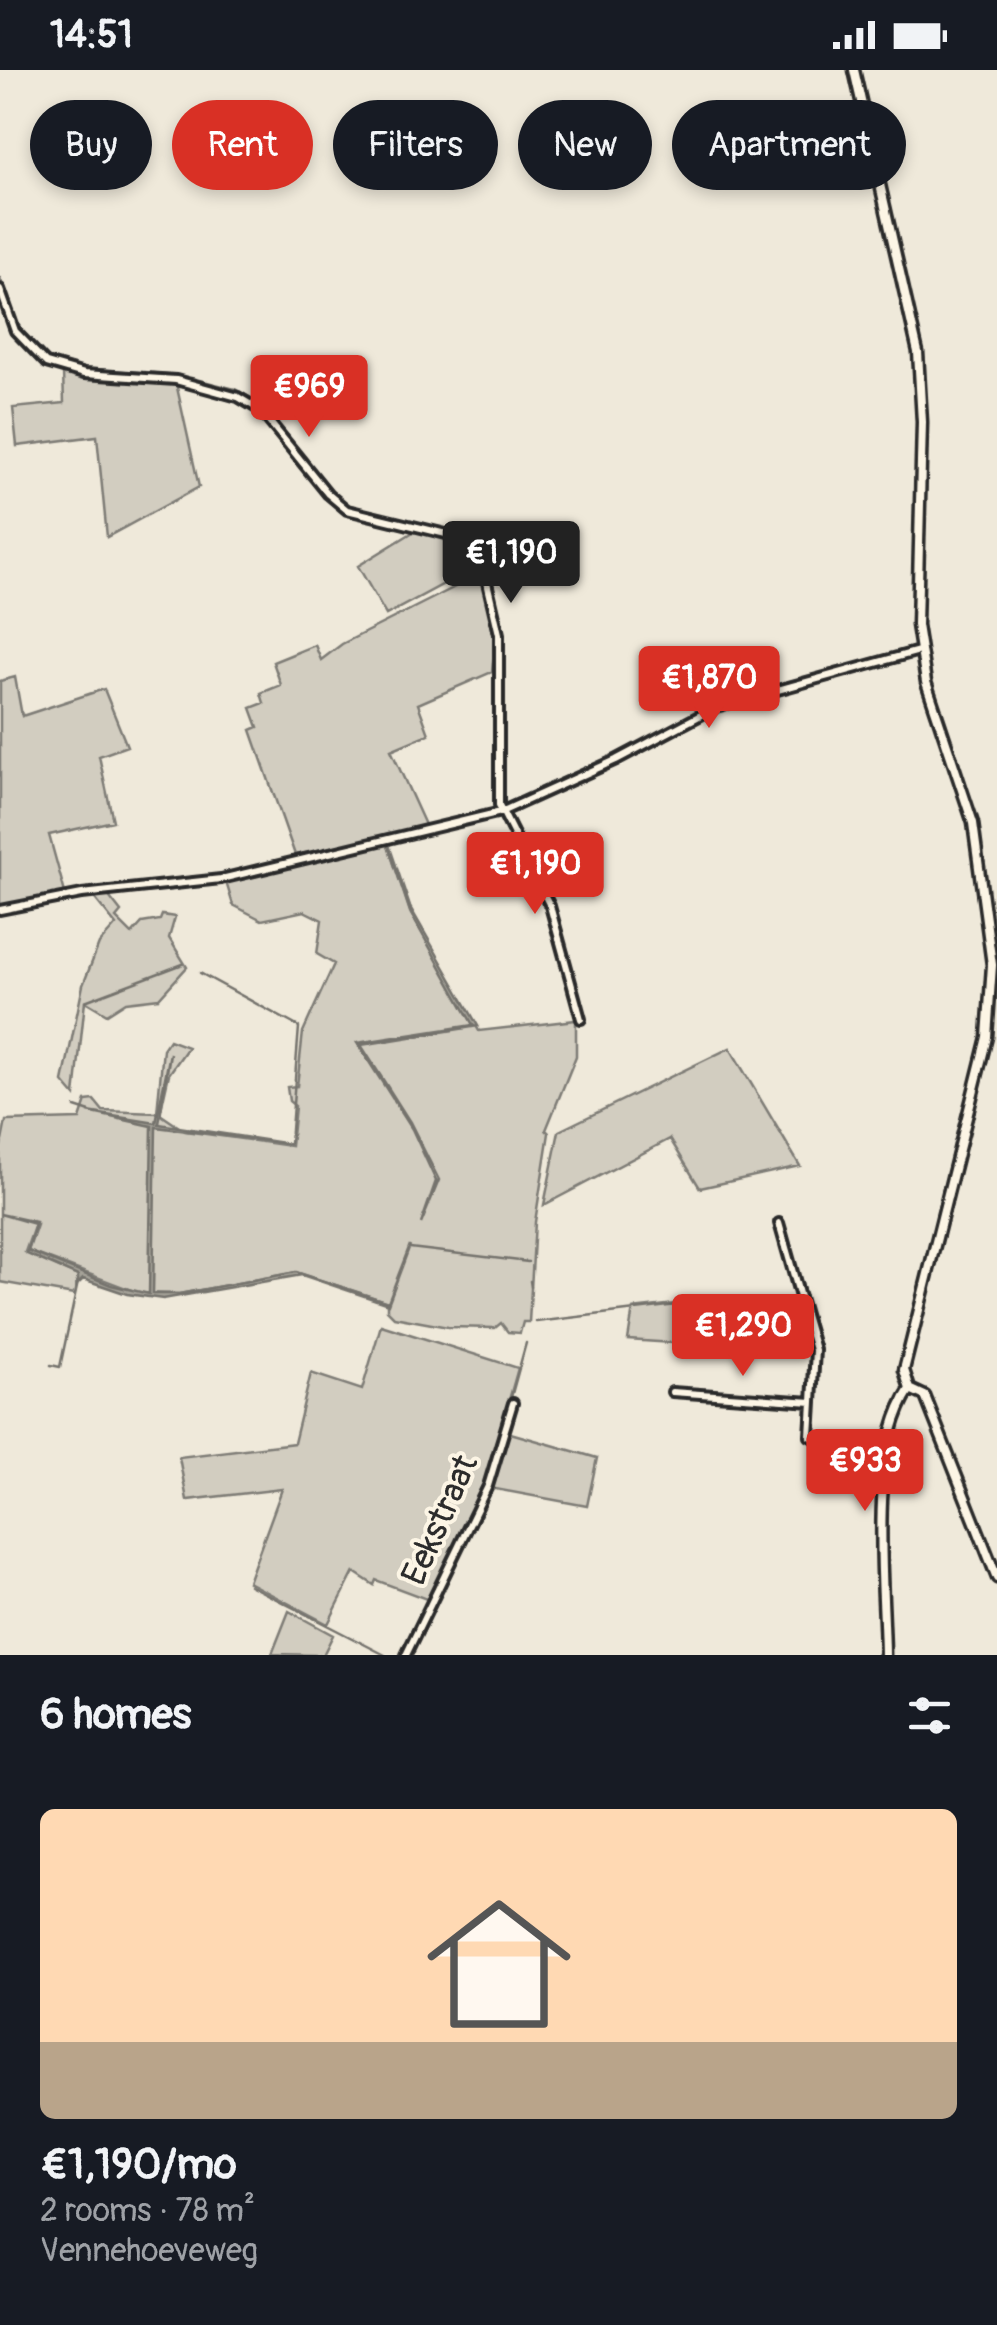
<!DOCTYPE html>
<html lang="en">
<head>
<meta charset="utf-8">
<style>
  body { margin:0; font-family:Pangolin,sans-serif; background:#242831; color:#f1f3f6; height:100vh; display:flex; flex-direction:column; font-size:38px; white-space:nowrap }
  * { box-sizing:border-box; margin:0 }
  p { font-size:32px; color:#9ea1a6 }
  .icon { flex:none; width:55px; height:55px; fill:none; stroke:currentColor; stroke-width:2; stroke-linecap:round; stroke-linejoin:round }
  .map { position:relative; height:1585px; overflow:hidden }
  .panel { display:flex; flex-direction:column; background:#171b24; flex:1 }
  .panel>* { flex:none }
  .banner { position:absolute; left:30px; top:30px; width:938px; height:90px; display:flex; gap:20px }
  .price { position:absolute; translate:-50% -85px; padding:0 22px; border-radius:10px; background:#d93025; color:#fff; font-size:32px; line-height:65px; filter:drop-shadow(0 2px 5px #0008) }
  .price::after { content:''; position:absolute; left:50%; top:60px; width:30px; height:22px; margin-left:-15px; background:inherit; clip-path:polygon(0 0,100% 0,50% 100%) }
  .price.selected { background:#222; color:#fff }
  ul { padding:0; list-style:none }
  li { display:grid; align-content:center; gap:20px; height:530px; padding:0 40px }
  li span { display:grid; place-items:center; height:310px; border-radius:15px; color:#555 }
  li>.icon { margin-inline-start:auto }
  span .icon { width:180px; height:180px; fill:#fffc; stroke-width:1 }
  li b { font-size:42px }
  h2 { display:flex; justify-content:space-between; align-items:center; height:120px; padding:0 40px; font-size:42px }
  .tag { padding:0 35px; border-radius:45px; background:#171b24; box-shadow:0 5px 15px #0003; font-size:35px; line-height:90px }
  .tag.selected { background:#d93025; color:#fff }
  .status { display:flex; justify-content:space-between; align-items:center; height:70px; padding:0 50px; background:#171b24; direction:ltr }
  .status svg { height:28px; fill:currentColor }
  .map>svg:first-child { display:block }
  .green { fill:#d2cdc0; stroke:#7e7c76; stroke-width:2.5 }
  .water { fill:#a6a399; stroke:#75736d; stroke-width:2.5 }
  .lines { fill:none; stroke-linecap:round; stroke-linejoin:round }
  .stream { stroke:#75736d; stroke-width:2.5 }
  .minor-casing { stroke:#2b2b2b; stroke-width:14 }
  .tertiary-casing { stroke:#2b2b2b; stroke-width:15 }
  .minor { stroke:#fcf5e5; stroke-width:6 }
  .tertiary { stroke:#fcf5e5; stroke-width:8 }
  .labels { text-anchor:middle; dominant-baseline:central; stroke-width:8; stroke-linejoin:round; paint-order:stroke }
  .street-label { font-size:35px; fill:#2b2b2b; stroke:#fcf5e5 }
</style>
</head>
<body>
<div class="status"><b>14:51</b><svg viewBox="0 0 49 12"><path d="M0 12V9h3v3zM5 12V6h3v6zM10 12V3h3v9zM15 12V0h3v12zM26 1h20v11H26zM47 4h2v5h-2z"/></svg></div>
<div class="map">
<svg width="997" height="1585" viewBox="0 0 997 1585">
  <rect width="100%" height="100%" fill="#efe9da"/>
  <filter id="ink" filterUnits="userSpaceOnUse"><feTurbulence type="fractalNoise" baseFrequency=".01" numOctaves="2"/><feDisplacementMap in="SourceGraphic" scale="20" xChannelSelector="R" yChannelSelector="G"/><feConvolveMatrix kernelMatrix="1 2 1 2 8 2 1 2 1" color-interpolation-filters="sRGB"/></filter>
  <g filter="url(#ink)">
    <path class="green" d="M63,302L176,313L199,417L107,467L97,366L17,376L13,338L64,333Z
      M418,459L466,474L480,490L477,496L386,545L358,496Z
      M483,503L496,557L492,602L418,634L429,664L391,680L426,757L295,785L251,660L258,657L251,638L264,633L261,623L281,615L273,592L315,575L321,590L342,574Z
      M15,607L22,646L104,619L127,676L99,686L113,751L49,765L65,823L0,835V611Z
      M387,772L411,844L479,961L576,950V986L546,1060L549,1063L535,1152L529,1252H523L520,1263L508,1262L501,1253L495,1258L448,1257L394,1247L387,1240V1232L296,1202L179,1224L139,1223L28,1181L37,1155L35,1154L25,1182L78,1206L74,1225L0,1212V1081L6,1051L80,1049L86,1031L94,1030L103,1041L157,1043L163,979L169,970L188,977L169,1004L160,1044L185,1061L291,1076L295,1036L289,1031L287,1017L297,1016L303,962L334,894L317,884L322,850L304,841L262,850L233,835L226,812Z
      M107,824L121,842L116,848L132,864L142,853L160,850L162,845L175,847L169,868L187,897L159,928L126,932L107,944L85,931L75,1026L63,1012L83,915L99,874L116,855L92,825Z
      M730,978L800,1096L700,1118L670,1069L544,1135L559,1061Z
      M710,1230L763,1257L766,1279L628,1270L633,1239Z
      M381,1255L518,1298L485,1415L429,1530L376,1510L374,1515L354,1502L328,1554L248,1512L282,1419L187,1430L179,1387L294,1373L311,1303L362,1320Z
      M507,1362L597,1388L587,1436L490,1418Z
      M289,1541L333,1565L323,1585L272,1584Z"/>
    <path class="water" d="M394,770L389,775L410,837L478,956L361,975L410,1052L439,1110L421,1154L436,1111L412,1059L357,973L473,955L410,842L387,773Z
      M170,983L159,1054L290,1074L156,1057L153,1224H179L296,1202L388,1232L410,1175L388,1234L302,1205L163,1229L127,1224L83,1209L78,1214V1206L27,1184L35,1154L0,1144L36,1152L28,1181L111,1215L149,1224L152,1056L88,1042L156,1053Z"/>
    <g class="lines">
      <path class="stream" d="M0,208L20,261
        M42,285L62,295
        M75,298L168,304
        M191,308L235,319L255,330L335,427
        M161,312L178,314
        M346,434L364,439
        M494,673L496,568
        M494,679L495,698
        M501,747L510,763
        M200,903L299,957L290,1073
        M85,931L183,894
        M75,1037L90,1042
        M410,1178L528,1192
        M530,1211L531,1217
        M536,1252L710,1231L761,1257
        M51,1295L60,1297L78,1212
        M510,1331L526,1273
        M249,1515L385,1585
        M429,1530L438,1511"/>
      <g class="minor-casing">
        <path id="minor" d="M0,219L15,261L46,293L84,304L176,310L238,327L260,340L328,424L347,440L446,464L468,472L480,482L499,564V735L550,836L581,949
          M0,840L82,824L221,809L501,742L616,690L716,637L919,581
          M779,1153L815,1280L810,1366L820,1371L887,1374
          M672,1322L812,1332
          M406,1585L488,1416L513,1333"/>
      </g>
      <g class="tertiary-casing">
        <path id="tertiary" d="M854,0L918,282L922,352L917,555L926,612L973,753L992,895L987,967L904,1300L910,1319
          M910,1319L925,1326L997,1508
          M885,1585C884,1509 868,1382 910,1319"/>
      </g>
      <use href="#minor" class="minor"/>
      <use href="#tertiary" class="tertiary"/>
    </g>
  </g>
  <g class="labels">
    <g class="street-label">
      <text transform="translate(440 1450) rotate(-66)">Eekstraat</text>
    </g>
  </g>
</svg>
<b class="price" style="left:309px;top:370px">€969</b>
<b class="price selected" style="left:511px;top:536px">€1,190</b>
<b class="price" style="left:709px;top:661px">€1,870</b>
<b class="price" style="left:535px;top:847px">€1,190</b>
<b class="price" style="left:743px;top:1309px">€1,290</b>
<b class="price" style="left:865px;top:1444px">€933</b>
<div class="banner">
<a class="tag">Buy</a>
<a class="tag selected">Rent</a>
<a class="tag">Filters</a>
<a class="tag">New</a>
<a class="tag">Apartment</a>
</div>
</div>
<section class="panel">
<h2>6 homes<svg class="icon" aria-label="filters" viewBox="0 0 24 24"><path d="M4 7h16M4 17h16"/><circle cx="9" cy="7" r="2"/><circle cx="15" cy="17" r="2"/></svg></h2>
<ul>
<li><span style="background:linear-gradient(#ffd9b3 75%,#b9a48a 0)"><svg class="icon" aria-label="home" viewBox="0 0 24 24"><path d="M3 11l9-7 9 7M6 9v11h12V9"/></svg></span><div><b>€1,190/mo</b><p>2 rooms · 78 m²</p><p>Vennehoeveweg</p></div></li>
</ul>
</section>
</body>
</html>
